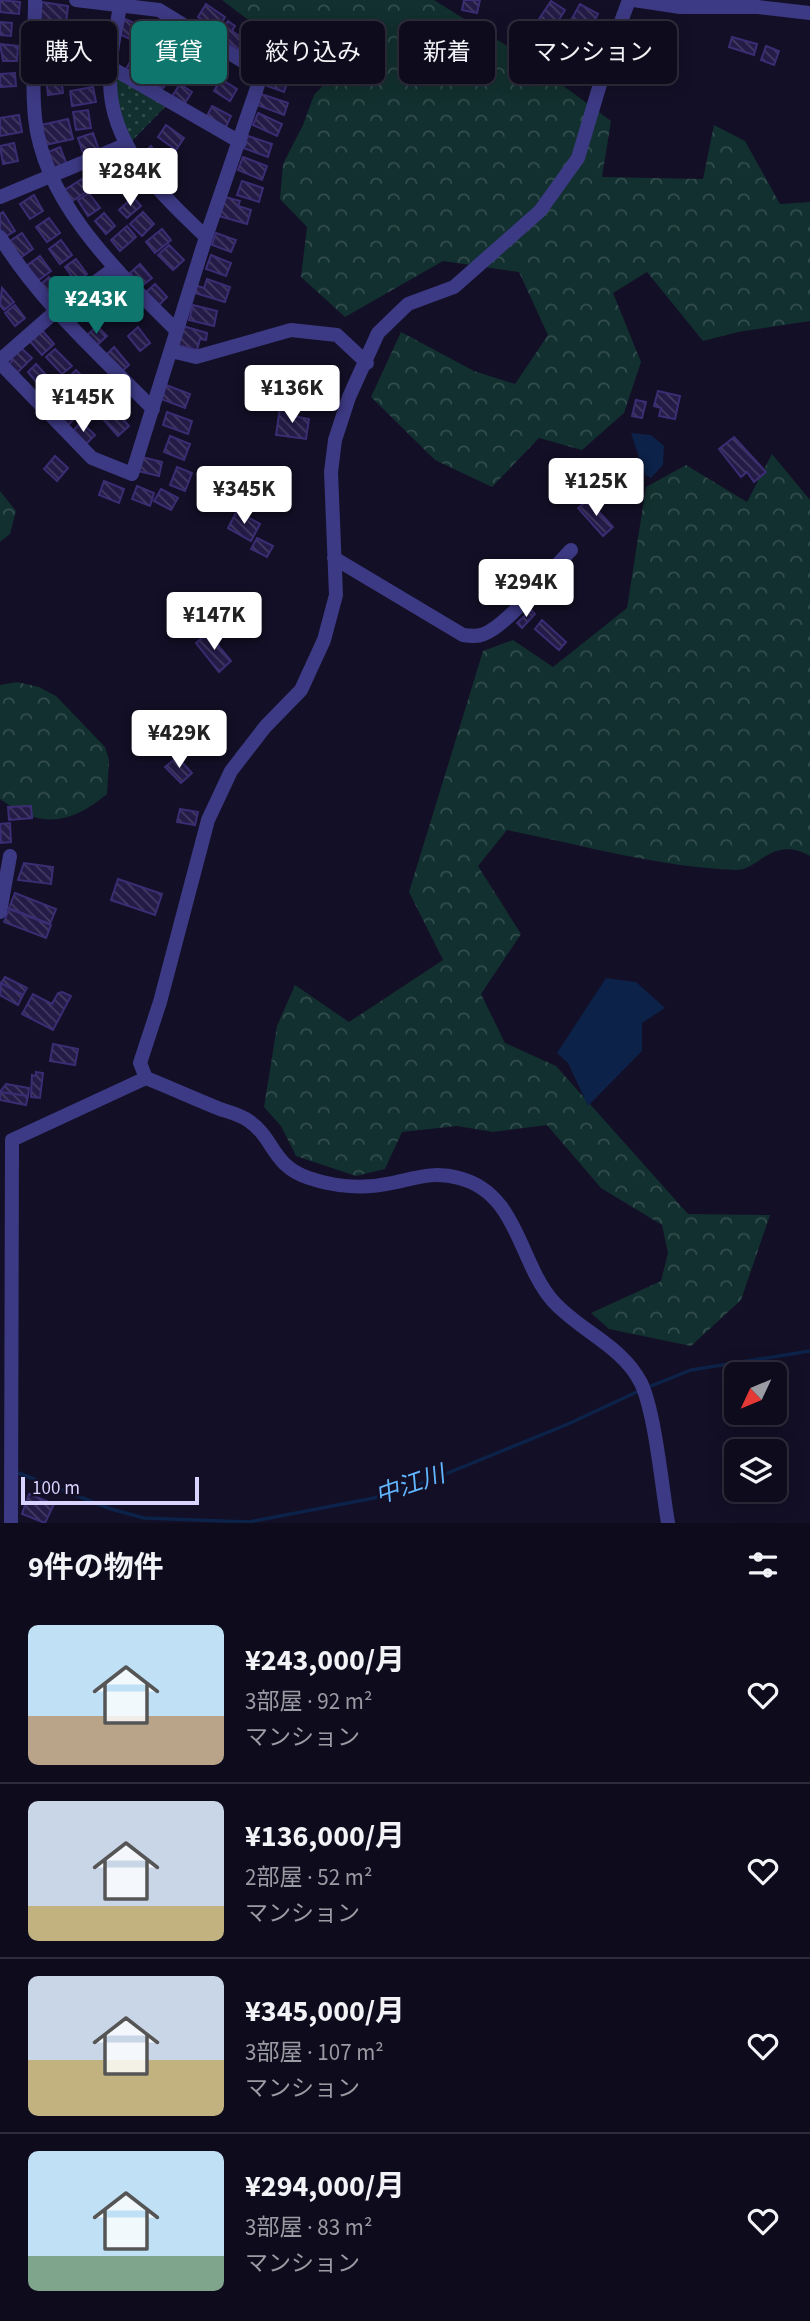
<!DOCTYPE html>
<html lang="ja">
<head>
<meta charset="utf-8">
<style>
  body { margin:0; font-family:"Source Sans 3","Noto Sans JP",sans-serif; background:#1c1929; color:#f1f3f6; height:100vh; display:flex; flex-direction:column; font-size:26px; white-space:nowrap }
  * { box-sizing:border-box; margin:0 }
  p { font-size:23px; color:#9b9ba3 }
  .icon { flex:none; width:38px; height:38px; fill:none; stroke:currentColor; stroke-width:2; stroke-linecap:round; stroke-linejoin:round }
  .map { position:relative; height:1523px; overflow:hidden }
  .details { display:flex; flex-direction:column; background:#0e0b1c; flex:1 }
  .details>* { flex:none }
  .guide { position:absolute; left:21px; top:21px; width:768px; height:63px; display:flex; gap:14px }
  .needle { width:46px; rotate:226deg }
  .buttons { position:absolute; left:724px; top:1362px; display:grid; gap:14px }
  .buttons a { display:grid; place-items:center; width:63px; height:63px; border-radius:10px; background:#0e0b1c; box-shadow:0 4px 18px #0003,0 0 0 2px #2e2b3b; font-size:35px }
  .scale { position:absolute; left:21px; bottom:18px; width:178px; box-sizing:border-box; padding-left:7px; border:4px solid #d9d4ff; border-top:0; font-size:19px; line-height:24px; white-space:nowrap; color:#d9d4ff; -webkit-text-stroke:5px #130f26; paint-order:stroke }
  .price { position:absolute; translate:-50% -60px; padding:0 16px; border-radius:7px; background:#fff; color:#222; font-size:23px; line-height:46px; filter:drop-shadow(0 2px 4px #0008) }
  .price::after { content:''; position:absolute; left:50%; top:42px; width:21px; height:16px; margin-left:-10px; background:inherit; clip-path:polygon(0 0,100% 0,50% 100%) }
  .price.current { background:#0f766e; color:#fff }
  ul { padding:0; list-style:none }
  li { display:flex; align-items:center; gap:21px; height:175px; padding:0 28px }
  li+li { border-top:2px solid #2e2b3b }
  li span { display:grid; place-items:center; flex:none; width:196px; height:140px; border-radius:10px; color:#555 }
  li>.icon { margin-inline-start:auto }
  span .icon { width:84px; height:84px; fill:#fffc; stroke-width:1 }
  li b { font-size:30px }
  h2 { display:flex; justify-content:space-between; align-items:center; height:84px; padding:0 28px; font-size:30px }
  .chip { padding:0 24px; border-radius:10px; background:#0e0b1c; box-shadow:0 4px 18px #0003,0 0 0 2px #2e2b3b; font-size:24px; line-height:63px }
  .chip.current { background:#0f766e; color:#fff }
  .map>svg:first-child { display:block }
  .green { fill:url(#green-dots) }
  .forest { fill:url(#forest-crowns) }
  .water { fill:#0c2248 }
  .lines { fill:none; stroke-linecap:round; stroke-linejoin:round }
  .stream { stroke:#0c2248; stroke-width:3.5 }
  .building { fill:url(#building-back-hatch); stroke:#3b2d73; stroke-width:2 }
  .minor { stroke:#3d3a85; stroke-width:14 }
  .labels { text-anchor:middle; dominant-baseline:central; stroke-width:6; stroke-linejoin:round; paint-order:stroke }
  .water-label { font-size:24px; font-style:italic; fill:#62b6ff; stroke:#130f26 }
</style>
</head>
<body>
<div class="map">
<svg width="810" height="1523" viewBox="0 0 810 1523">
  <defs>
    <pattern id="green-dots" width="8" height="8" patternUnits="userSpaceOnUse" patternTransform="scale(1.75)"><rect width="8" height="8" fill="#12302f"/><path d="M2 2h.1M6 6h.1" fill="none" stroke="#344d4e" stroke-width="1.8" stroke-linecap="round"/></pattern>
    <pattern id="forest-crowns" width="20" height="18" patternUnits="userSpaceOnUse" patternTransform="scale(1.75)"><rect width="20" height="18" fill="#12302f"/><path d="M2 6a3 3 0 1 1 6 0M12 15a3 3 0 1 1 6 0" fill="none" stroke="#344d4e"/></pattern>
    <pattern id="building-back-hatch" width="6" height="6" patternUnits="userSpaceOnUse" patternTransform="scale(1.75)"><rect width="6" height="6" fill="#241b47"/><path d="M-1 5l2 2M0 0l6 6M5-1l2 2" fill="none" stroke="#433b63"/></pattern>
  </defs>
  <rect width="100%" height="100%" fill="#130f26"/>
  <path class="green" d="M120,75L166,106L131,142L121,117L113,80Z"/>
  <path class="forest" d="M222,0H434L523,56L611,121L602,177L703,179L714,125L745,141L780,204L810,202V321L738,332L703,341L647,272L613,293L641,362L624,413L582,450L539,438L492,487L435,460L371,397L401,332L474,371L515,384L548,335L519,272L443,261L345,317L301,277L307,227L280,199L283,164L303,125L314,95L328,80Z
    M772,454L810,500V856C772,835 759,870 736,870C659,867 582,845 507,830L478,866L521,934L481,994L505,1043L556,1066L688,1214L770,1215L741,1300L691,1346L609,1329L591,1313L661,1281L668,1253L662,1225L601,1188L547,1125L493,1132L457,1126L402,1132L385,1169L356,1176L296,1156L281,1126L264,1107L277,1026L295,985L349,1022L443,960L409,892L483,651L513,640L553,667L627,608L646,487L686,465L747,502Z
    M0,491L16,511L10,534L0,542Z
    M17,682L39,687L56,696L105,747L109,760L107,794C70,825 40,829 0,799V685Z"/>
  <path class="water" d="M631,433L651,435L664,446L663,465L651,478L645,475Z
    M606,978L636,982L665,1008L642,1023V1051L588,1106L568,1063L557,1053Z"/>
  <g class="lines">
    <path class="stream" d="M646,1388L691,1370L810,1351
      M16,1472L111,1509L144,1518L249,1522L374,1498L426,1482L568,1424L639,1391"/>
  </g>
  <path class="building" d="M0,0L20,2L19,14L0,12Z
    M464,0H480L477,13L462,10Z
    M551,1L565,10L552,31L537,22Z
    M42,2L68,6L66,24L40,21Z
    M206,4L225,17L217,30L198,17Z
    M580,4L598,14L590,30L571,20Z
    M125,19L139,25L132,40L119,34Z
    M228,21L235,26L232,31L247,41L241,51L218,36Z
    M0,22L12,23L11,36L0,35Z
    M144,28L157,36L149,49L136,41Z
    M48,29L66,31L64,46L47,45Z
    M73,32L94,36L92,50L71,47Z
    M732,37L757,44L754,55L729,47Z
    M164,40L179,49L171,62L157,52Z
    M550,41L577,54L570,68L543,55Z
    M0,44L18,46L17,61H3Z
    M260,44L268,49L261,62L252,58Z
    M766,46L779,51L774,65L761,60Z
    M184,49L200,59L192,72L176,62Z
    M41,53L63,54L62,70L40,69Z
    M629,54L660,65L654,82L623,72Z
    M133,57L148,66L141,78L126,69Z
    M208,57L217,63L206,82L196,75Z
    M68,59H88V74L68,73Z
    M160,69L171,78L162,89L150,80Z
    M15,73L16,86L0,87V74Z
    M271,75L288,80L284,92L267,86Z
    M61,77L63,93L48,95L46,78Z
    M221,79L237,89L230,101L214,91Z
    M180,84L192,92L183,106L171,98Z
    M93,87L96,102L72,106L70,91Z
    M261,94L288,103L284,115L257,105Z
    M212,106L231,116L225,129L206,118Z
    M88,110L91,128L76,130L73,112Z
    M258,113L282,124L277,136L253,125Z
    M19,115L22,132L0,136V118Z
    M68,119L73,139L45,145L41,125Z
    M166,125L184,138L176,150L158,137Z
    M93,133L99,150L84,156L78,138Z
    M248,136L272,144L268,157L243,148Z
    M14,143L18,161L3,164L0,146Z
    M151,146L159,156L164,151L168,156L150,172L137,158Z
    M60,147L67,165L53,170L46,153Z
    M243,157L267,166L262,180L238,170Z
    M163,167L175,183L164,191L152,175Z
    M82,179L89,190L71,202L63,191Z
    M242,181L263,188L259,202L237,195Z
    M89,193L100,208L88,216L78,200Z
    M34,195L43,211L30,219L20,204Z
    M133,197L141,206L127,218L119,210Z
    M225,197L240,201L238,206L251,210L247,224L219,216Z
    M3,212L15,231L5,237L0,229V214Z
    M143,212L154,224L142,236L130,224Z
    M104,213L115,226L106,234L95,221Z
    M49,218L60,233L47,242L36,227Z
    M127,226L136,237L120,251L111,240Z
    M162,229L171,240L155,253L146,242Z
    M22,233L33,249L20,258L10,241Z
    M216,233L236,240L231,252L212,245Z
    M61,240L72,255L60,264L49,249Z
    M169,245L184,260L173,270L158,255Z
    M211,255L231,263L226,276L206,269Z
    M40,256L51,271L36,282L25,267Z
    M76,259L87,274L76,282L65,267Z
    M140,264L152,278L142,286L130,273Z
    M49,277L60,290L51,297L40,285Z
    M207,279L230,287L225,302L192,292L194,285L204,288Z
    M155,284L167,297L158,306L145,293Z
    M101,287L117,304L108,313L92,296Z
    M2,288L14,302L4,310L0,305Z
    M15,305L25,318L15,326L5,313Z
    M193,305L217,311L214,326L189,320Z
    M97,326L107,336L95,347L86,336Z
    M183,326L207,333L206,340L200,339L197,350L178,345Z
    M138,327L150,343L140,351L128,336Z
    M40,328L54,344L42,355L28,339Z
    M20,347L32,358L16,374L7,366L12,361L10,357Z
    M114,347L129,365L121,372L106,355Z
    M55,349L72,366L62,374L46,357Z
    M36,364L48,377L39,385L28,372Z
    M76,370L91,385L81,395L66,380Z
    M57,380L66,390L55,400L61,405L55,411L40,396Z
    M166,385L190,394L185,408L161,399Z
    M94,386L112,405L101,416L83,397Z
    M72,391L86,405L81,410L66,397Z
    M658,391L680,396L675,419L659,416L661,408L654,406Z
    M636,400L646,402L642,418L632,416Z
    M65,405L76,417L66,427L54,414Z
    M280,408L294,410L293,416L309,419L306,439L276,435Z
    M113,409L129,426L118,436L103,419Z
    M167,412L192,421L188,434L163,425Z
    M81,422L95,435L85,445L72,432Z
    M170,436L190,444L184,460L164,452Z
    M734,437L766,472L754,482L747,472L741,477L719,449Z
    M55,456L68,468L57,481L44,469Z
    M142,457L162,462L159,476L138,471Z
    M177,467L192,473L185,491L170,485Z
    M104,481L124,489L119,503L99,495Z
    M137,486L154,493L150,506L132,499Z
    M161,489L178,498L171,510L154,501Z
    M588,500L613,527L603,536L578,508Z
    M237,511L260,524L251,541L228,528Z
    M257,538L273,546L267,557L251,549Z
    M232,597L258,621L249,630L223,607Z
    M531,610L535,614L522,628L517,623Z
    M542,620L566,642L559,650L535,629Z
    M208,633L231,661L219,672L196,643Z
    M177,757L192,773L181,783L165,767Z
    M31,806L32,818L9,820L8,807Z
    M180,809L198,812L195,825L177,822Z
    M10,823L11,842L1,843L0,824Z
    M24,863L53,867L51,884L18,880Z
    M118,879L162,894L155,915L111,900Z
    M15,893L56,909L50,924L9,908Z
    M9,909L51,925L46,938L4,922Z
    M5,977L27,988L23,995L1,983Z
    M1,983L23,995L18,1005L0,995Z
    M62,992L71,996L53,1030L22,1014L33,994L52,1004L58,993Z
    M53,1044L78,1049L75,1065L50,1061Z
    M36,1072L43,1073L40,1098L31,1097L32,1075L36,1076Z
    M6,1084L29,1088L28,1096L0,1092Z
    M0,1092L28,1096L26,1105L0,1100Z
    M29,1494L54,1504L45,1523L22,1514Z"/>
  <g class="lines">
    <path class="minor" d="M35,0C35,39 31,79 35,118C44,204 119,273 177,331
      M629,0L609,54L578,158L540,211L454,287L408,304L378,333L349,397L335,440L331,472L336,595L324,640L301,690L265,727L231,771L208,820L160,1002L140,1063L146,1078C171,1088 195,1099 220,1109C229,1112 241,1115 249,1121C275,1139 271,1165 309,1178C335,1187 365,1189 392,1183C416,1178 434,1171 459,1178C518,1193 519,1262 552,1300C579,1331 622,1345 641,1383C655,1412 662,1488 668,1523
      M634,0L680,7H758L810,13
      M120,6C116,31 109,56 110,81C110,147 162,195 206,237
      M110,67L240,142
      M0,197L125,145
      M0,237C40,302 99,354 153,409
      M171,351L196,357L291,330L337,335L367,363
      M0,360L56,311L115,268
      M0,363L92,458L132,474L206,237L262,73L159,10L76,0
      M334,558L463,635C470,636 477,637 484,634C508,625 551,570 571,550
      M0,912L10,856
      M11,1523L12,1140L146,1078"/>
  </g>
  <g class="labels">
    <g class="water-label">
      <text transform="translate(410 1485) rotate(-19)">中江川</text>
    </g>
  </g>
</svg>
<div class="buttons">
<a><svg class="needle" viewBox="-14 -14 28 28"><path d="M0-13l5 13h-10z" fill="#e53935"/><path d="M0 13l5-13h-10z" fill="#9b9ba3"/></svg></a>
<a><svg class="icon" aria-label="layers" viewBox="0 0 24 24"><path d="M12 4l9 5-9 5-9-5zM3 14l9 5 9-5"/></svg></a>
</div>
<div class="scale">100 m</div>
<b class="price" style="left:130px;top:208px">¥284K</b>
<b class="price current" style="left:96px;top:336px">¥243K</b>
<b class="price" style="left:292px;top:425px">¥136K</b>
<b class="price" style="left:83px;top:434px">¥145K</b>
<b class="price" style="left:596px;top:518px">¥125K</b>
<b class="price" style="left:244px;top:526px">¥345K</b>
<b class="price" style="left:526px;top:619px">¥294K</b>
<b class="price" style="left:214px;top:652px">¥147K</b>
<b class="price" style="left:179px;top:770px">¥429K</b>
<div class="guide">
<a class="chip">購入</a>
<a class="chip current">賃貸</a>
<a class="chip">絞り込み</a>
<a class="chip">新着</a>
<a class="chip">マンション</a>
</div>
</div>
<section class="details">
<h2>9件の物件<svg class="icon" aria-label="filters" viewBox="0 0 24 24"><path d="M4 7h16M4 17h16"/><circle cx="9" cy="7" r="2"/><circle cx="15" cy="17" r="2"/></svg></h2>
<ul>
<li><span style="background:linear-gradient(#bfe0f5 65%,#b9a48a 0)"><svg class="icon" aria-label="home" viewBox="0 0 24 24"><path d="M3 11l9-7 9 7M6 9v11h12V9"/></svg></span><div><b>¥243,000/月</b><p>3部屋 · 92 m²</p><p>マンション</p></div><svg class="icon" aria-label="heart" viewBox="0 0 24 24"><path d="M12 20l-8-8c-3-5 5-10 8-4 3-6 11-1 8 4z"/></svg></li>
<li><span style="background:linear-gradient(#c9d6e8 75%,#c2b280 0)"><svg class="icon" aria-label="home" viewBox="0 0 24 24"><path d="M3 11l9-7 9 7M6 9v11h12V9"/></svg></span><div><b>¥136,000/月</b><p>2部屋 · 52 m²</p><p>マンション</p></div><svg class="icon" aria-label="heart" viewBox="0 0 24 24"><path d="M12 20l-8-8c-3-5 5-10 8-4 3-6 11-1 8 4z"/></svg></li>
<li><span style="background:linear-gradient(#c9d6e8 60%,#c2b280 0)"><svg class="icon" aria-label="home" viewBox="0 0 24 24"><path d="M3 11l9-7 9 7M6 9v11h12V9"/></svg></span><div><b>¥345,000/月</b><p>3部屋 · 107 m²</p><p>マンション</p></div><svg class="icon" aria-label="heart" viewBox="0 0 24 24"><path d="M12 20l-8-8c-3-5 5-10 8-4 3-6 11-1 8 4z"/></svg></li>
<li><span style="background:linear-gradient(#bfe0f5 75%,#7fa58c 0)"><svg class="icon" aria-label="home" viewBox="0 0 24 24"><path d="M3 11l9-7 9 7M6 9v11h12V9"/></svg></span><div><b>¥294,000/月</b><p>3部屋 · 83 m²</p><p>マンション</p></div><svg class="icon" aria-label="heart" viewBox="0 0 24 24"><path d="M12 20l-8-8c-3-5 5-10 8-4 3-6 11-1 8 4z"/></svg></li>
</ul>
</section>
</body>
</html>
